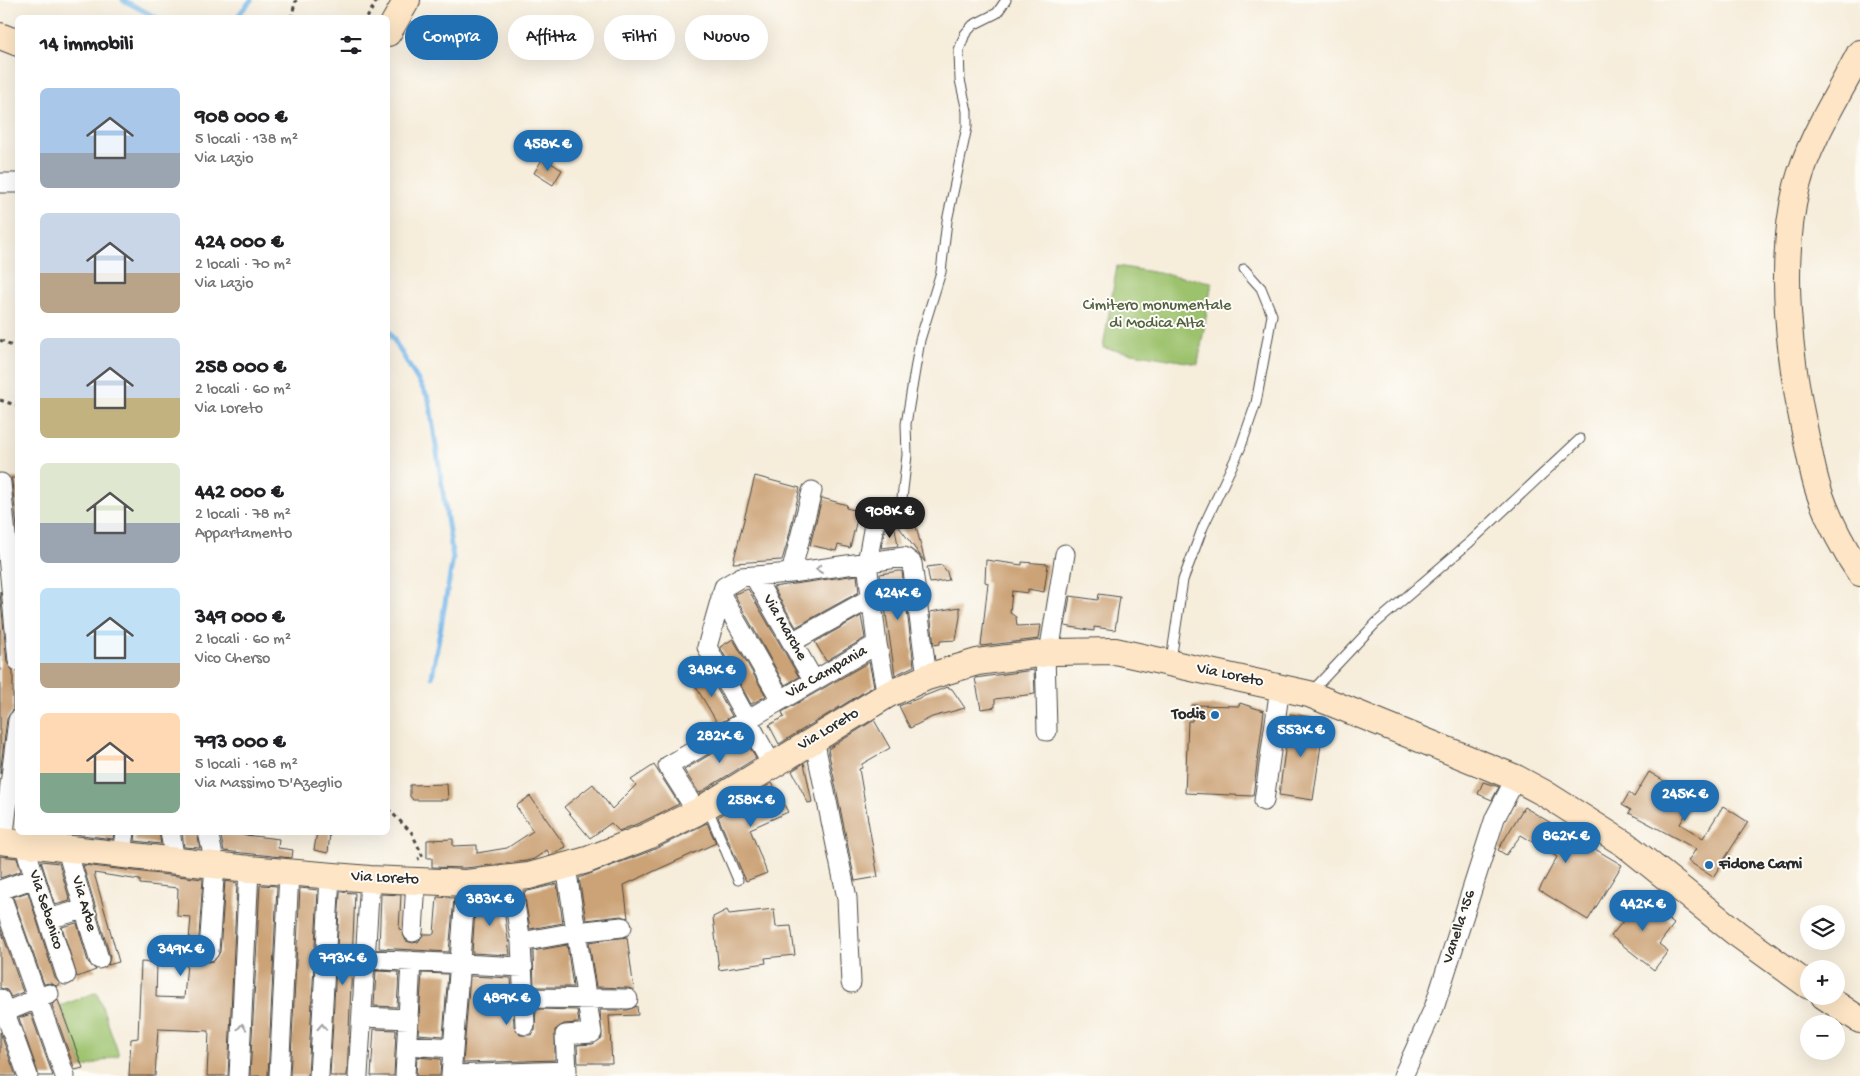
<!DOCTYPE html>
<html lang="it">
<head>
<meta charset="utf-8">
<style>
  body { margin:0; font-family:"Gochi Hand",sans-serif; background:#f2f2f2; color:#202124; height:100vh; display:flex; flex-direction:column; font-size:19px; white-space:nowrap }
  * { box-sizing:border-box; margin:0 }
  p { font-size:16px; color:#757577 }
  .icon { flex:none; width:28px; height:28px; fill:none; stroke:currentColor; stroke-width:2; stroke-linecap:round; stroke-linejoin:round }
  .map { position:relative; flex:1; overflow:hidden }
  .details { position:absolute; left:15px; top:15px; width:375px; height:820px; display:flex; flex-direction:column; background:#fff; border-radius:8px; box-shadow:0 5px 20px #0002 }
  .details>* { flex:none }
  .guide { position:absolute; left:405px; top:15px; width:475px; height:45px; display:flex; gap:10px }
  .fabs { position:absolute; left:1800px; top:905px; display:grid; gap:10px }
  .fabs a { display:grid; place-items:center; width:45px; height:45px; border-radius:50%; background:#fff; box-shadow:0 5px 20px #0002; font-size:25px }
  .price { position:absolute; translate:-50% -42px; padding:0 11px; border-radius:18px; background:#1f6fb2; color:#fff; font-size:16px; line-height:32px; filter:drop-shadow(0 1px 2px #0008) }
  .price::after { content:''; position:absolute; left:50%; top:30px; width:15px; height:11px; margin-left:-8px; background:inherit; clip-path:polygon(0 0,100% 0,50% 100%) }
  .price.current { background:#222; color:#fff }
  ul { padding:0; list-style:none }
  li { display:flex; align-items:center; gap:15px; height:125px; padding:0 25px }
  li span { display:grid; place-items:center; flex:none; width:140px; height:100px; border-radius:8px; color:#555 }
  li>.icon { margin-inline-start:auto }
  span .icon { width:60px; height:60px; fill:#fffc; stroke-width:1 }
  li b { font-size:21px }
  h2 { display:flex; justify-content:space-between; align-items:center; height:60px; padding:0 25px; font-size:21px }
  .chip { padding:0 18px; border-radius:22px; background:#fff; box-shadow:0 5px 20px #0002; font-size:18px; line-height:45px }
  .chip.current { background:#1f6fb2; color:#fff }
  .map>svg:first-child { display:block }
  .green { fill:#9dc26d; stroke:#64764c }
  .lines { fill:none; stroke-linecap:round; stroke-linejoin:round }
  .stream { stroke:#75b7ea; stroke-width:5 }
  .building { fill:#cca377 }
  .lane-casing { stroke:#494845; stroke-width:11 }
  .street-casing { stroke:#494845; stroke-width:21 }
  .secondary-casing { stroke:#494845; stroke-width:28 }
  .path { stroke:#494845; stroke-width:3; stroke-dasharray:4 4; stroke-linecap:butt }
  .lane { stroke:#fff; stroke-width:9 }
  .street { stroke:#fff; stroke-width:19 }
  .secondary { stroke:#fde5c5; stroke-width:26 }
  .oneway { stroke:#a0a0a0 }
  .poi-dot { fill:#1f6fb2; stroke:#fdfcf7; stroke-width:2 }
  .labels { text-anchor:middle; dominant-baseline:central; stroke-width:4; stroke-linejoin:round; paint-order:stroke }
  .park-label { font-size:16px; fill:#536042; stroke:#fdfcf7 }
  .street-label { font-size:16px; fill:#2b2b2b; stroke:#fdfcf7 }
  .poi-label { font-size:16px; font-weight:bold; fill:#2b2b2b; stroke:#fdfcf7; text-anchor:end }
</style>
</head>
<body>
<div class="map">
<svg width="1860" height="1076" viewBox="0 0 1860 1076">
  <rect width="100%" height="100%" fill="#fdfcf7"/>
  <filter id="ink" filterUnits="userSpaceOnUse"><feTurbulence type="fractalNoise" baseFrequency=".02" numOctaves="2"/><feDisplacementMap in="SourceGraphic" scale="10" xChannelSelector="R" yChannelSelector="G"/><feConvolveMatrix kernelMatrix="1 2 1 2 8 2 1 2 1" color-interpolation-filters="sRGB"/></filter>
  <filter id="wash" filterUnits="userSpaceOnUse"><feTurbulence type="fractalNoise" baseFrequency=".0096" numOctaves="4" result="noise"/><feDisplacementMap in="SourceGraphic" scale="20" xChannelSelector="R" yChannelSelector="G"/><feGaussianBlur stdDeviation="1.12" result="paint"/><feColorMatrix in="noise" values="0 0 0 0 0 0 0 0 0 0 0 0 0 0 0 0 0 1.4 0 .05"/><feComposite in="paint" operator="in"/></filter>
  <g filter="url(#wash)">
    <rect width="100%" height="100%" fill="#f6eddb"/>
    <path class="green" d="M1117,266L1212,282L1198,364L1103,348Z
      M97,992L119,1055L83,1068L60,1006Z"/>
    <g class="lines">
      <path class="stream" d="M123,0L157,18
        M236,18L251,0
        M388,330L429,399L453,558L432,677"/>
    </g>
    <g id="blocks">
      <path class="building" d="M543,158L562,170L553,185L534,173Z
        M755,476L800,488L788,540L782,560L733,563Z
        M11,478H18V537L12,482Z
        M822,498L847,505L846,508L859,511L850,548L838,545L836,551L810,545Z
        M915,522L925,562L899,527Z
        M895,528L898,546L881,548L885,529Z
        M986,560L1022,565V562L1048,564L1044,592L1028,589V593L1012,591L1010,613L1016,617L1017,626L1041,625L1039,639L981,646L988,583L985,582Z
        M942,565L947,572L949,580L930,583L927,567Z
        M898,571H902L914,666L895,675L880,574Z
        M857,575L859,592L796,627L773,587Z
        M748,589L799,677L785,685L734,594Z
        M0,591L7,662L13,671V710L7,719L0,774Z
        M1099,594L1120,597L1115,630L1094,627V631L1065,626L1070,596L1098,600Z
        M960,607V617L956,640L940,641V644L934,645L930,612Z
        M861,616L865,638L826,661L815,642Z
        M733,639L766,696L751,704L720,647Z
        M869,662L874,686L779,744L769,725L784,717L782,712Z
        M1034,670L1035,694L995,699V707L981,709L975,678Z
        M707,671L732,716L718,724L696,687V677Z
        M947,687L952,689L965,708L932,717L910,728L899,706Z
        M1240,703L1264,711L1253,796L1185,793L1188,721H1192V705L1239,706Z
        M1290,714L1312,717L1311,722L1324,724L1313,800L1279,795Z
        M874,720L890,748L862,764V768L859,769L878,877L855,881L828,749Z
        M743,735L756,758L699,793L684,770Z
        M804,763L812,802L808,803L792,771Z
        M654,765L679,804L642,822L619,831L611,823L590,838L564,807L593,784L612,809L636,785L631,780Z
        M1649,772L1695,799L1680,824L1703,838L1723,806L1748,822L1713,877L1688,861L1696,849L1629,813L1631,810L1622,805L1629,793L1634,797Z
        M1483,782L1499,787L1492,800L1478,794Z
        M772,783L788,812L750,829L767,873L746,881L718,817Z
        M447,784L448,800H413L410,796V785Z
        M530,796L566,847L550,855L547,850L534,859L526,861L465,868L432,867V858H427V840L453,839V846L477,845V853L507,848L533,831L516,806Z
        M1524,807L1622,865L1588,920L1539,890L1557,857L1521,835L1506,855L1498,850Z
        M707,823L716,843L624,885L628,918L621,916L586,920L579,878L653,850Z
        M59,832H114L113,839Z
        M136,832H159L161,844L135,841Z
        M182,832H197L200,848L184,847Z
        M220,832L279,839L278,848L293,850L292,858L224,851Z
        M317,832H330L328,853L314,850Z
        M0,856L17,858L21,871L0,878Z
        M41,861L59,863L70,901L55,905Z
        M83,865L203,879L198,950L199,956L208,962L214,961L220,952L225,881L237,883L228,1076H207L209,1031L158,1029L155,1076H129L131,1039L138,1038L141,962L157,963L156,997L184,998L191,917L177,916L178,888L140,884V880L94,873L119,962L108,965L110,956Z
        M557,884L563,923L530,929L524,892Z
        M260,885L277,886L268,1076H250Z
        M300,888L318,890L308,1076H290Z
        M28,892L55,978L60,984L56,986L51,983L44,984L13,897Z
        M340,892L355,893L347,1076H330Z
        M381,894L401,895L399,929L402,930L406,941L413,943L418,942L424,934H434L437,897L454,898L449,952L379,948Z
        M502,894L510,955L472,953L476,897Z
        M1635,894L1674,924L1659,944L1668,951L1654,970L1611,936L1624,920L1621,918L1629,908L1625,906Z
        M774,909L776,927L791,926L795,955L765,958L766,963L719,970L713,917L727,910L729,914Z
        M77,923L88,962L96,970L77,977L62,927Z
        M0,927L23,992L11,997L7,990L0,988Z
        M627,937L634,990L628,988L596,987L589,942Z
        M567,945L573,987H534L533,951Z
        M376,971L399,972L397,1007L374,1006Z
        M422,973L448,974L443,1036L418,1034Z
        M470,976L511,978L514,1026L520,1035H531L535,1031L536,1009L577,1010L579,1023L564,1024L555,1030V1060L463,1063Z
        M58,1000L60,1006L83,1068L75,1070L52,1005Z
        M637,1006L638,1015L609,1016L612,1063H578L577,1045L593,1044L602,1038L600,1010H628Z
        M31,1014L53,1076H39L19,1018Z
        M374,1029L396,1030L394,1076H371Z
        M0,1032L16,1076H0Z
        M417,1057L441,1059L440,1076H416Z"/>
    </g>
  </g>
  <g filter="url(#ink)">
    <use href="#blocks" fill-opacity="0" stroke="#494845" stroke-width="1"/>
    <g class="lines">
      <g class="lane-casing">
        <path id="lane" d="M876,517L885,507H901L907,455L906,424L920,340L941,272L947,221L967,127V111L960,80L959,50L965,34L973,25L997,13L1006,0
          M1171,660L1183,580L1203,527L1240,449L1256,403L1272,315L1261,288L1244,269
          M1311,692L1376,623L1470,542L1580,439
          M708,809L738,880"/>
      </g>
      <g class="street-casing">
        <path id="street" d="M0,183H18
          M1,483L18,661
          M791,573L812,491
          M754,576L814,681
          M721,595L781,700
          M792,642L871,598
          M1045,653L1047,731
          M1049,653L1065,554
          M887,695L877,644L867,563L875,519L907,515
          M814,739L847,898L851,983
          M772,765L707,647L724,587L741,577L791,573L904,557L912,563L927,677
          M1264,801L1280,687
          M697,812L668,766L877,644
          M170,832L175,860
          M208,832L215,864L209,951
          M3,841L18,720
          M24,844L66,975
          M67,850L99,959
          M122,854L125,832
          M511,879L521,942L525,1025
          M0,890L35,878
          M0,893L65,1076
          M48,919L84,909
          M413,932L416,881
          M521,942L576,932L622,927
          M365,959L523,967
          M524,998L628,999
          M0,999L28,1076
          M0,1014L49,994
          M362,1017L409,1019
          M407,1045L452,1048
          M451,1075L567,1071L565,1035L592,1033L566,867
          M239,1076L249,869
          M279,1076L289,873
          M319,1076L330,876
          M358,1076L370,879
          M405,1076L411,961
          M451,1076L466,883
          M1403,1076L1434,1008L1495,818L1516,778"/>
      </g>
      <g class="secondary-casing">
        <path id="secondary" d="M388,33L407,0
          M0,36L18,43
          M1860,53C1838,96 1809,139 1797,186C1778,263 1789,360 1806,437C1810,455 1813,475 1819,492C1829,521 1843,548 1860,573
          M0,841L249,869L370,879L466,883L529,876L587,860L648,836L697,812L887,695L927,677L977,662L1055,652L1115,651L1309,694L1516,778L1544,793L1626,845L1736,933L1809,986
          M1824,996L1860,1020"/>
      </g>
      <path class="path" d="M291,18L296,0
        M367,18L377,0
        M0,340L18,349
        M0,400L18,406
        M388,809L412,833L423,857L418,859"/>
      <use href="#lane" class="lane"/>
      <use href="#street" class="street"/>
      <use href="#secondary" class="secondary"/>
    </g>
    <defs><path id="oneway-chevron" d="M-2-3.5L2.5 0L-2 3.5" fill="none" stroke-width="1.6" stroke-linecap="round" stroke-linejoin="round" transform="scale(1.25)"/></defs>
    <g class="oneway">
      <use href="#oneway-chevron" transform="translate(819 569) rotate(173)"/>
      <use href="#oneway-chevron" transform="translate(242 1027) rotate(-87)"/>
      <use href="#oneway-chevron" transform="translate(322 1027) rotate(-87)"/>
    </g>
  </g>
  <g class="poi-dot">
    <circle cx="1215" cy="715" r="5"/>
    <circle cx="1709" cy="865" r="5"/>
  </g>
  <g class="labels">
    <g class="park-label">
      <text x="1157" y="306">Cimitero monumentale<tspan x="1157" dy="18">di Modica Alta</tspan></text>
    </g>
    <g class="street-label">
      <text transform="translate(784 628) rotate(60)">Via Marche</text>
      <text transform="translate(827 673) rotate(-30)">Via Campania</text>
      <text transform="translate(1230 676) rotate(12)">Via Loreto</text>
      <text transform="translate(829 730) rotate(-31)">Via Loreto</text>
      <text transform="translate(385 879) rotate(3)">Via Loreto</text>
      <text transform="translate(83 904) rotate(74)">Via Arbe</text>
      <text transform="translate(45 910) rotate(72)">Via Sebenico</text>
      <text transform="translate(1460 927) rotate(-72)">Vanella 156</text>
    </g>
    <g class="poi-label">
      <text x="1205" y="715">Todis</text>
      <text x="1719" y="865" text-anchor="start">Fidone Carni</text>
    </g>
  </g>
</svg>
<div class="fabs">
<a><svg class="icon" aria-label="layers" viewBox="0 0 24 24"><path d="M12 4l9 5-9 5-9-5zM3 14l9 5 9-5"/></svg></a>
<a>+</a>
<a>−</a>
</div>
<b class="price" style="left:548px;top:172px">458K €</b>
<b class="price current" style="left:890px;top:539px">908K €</b>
<b class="price" style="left:898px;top:621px">424K €</b>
<b class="price" style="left:712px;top:698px">348K €</b>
<b class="price" style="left:1301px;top:758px">553K €</b>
<b class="price" style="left:720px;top:764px">282K €</b>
<b class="price" style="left:1685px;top:822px">245K €</b>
<b class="price" style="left:751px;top:828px">258K €</b>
<b class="price" style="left:1566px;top:864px">862K €</b>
<b class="price" style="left:490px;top:927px">383K €</b>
<b class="price" style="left:1643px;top:932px">442K €</b>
<b class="price" style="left:181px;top:977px">349K €</b>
<b class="price" style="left:343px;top:986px">793K €</b>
<b class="price" style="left:507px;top:1026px">489K €</b>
<div class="guide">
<a class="chip current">Compra</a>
<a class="chip">Affitta</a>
<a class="chip">Filtri</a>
<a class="chip">Nuovo</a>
</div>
<section class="details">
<h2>14 immobili<svg class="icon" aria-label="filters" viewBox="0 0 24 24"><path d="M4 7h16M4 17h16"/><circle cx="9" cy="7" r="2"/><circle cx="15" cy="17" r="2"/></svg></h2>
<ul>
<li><span style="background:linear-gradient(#a9c7e8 65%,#9aa5b1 0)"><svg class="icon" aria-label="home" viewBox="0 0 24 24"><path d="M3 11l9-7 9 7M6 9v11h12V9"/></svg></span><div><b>908 000 €</b><p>5 locali · 138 m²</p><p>Via Lazio</p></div></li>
<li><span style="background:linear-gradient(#c9d6e8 60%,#b9a48a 0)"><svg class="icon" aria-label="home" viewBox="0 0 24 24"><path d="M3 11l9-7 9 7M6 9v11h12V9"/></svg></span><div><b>424 000 €</b><p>2 locali · 70 m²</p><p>Via Lazio</p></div></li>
<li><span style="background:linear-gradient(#c9d6e8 60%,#c2b280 0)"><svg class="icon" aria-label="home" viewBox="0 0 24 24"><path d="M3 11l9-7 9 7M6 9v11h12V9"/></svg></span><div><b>258 000 €</b><p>2 locali · 60 m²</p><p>Via Loreto</p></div></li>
<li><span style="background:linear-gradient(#dfe7d0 60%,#9aa5b1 0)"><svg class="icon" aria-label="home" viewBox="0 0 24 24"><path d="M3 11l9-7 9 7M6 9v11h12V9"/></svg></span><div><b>442 000 €</b><p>2 locali · 78 m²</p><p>Appartamento</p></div></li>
<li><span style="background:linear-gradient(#bfe0f5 75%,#b9a48a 0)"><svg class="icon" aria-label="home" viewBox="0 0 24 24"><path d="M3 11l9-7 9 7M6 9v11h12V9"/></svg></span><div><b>349 000 €</b><p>2 locali · 60 m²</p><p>Vico Cherso</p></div></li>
<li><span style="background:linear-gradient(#ffd9b3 60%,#7fa58c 0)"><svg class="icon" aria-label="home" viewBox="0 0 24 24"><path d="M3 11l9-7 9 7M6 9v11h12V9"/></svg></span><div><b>793 000 €</b><p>5 locali · 168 m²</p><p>Via Massimo D'Azeglio</p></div></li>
</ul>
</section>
</div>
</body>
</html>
